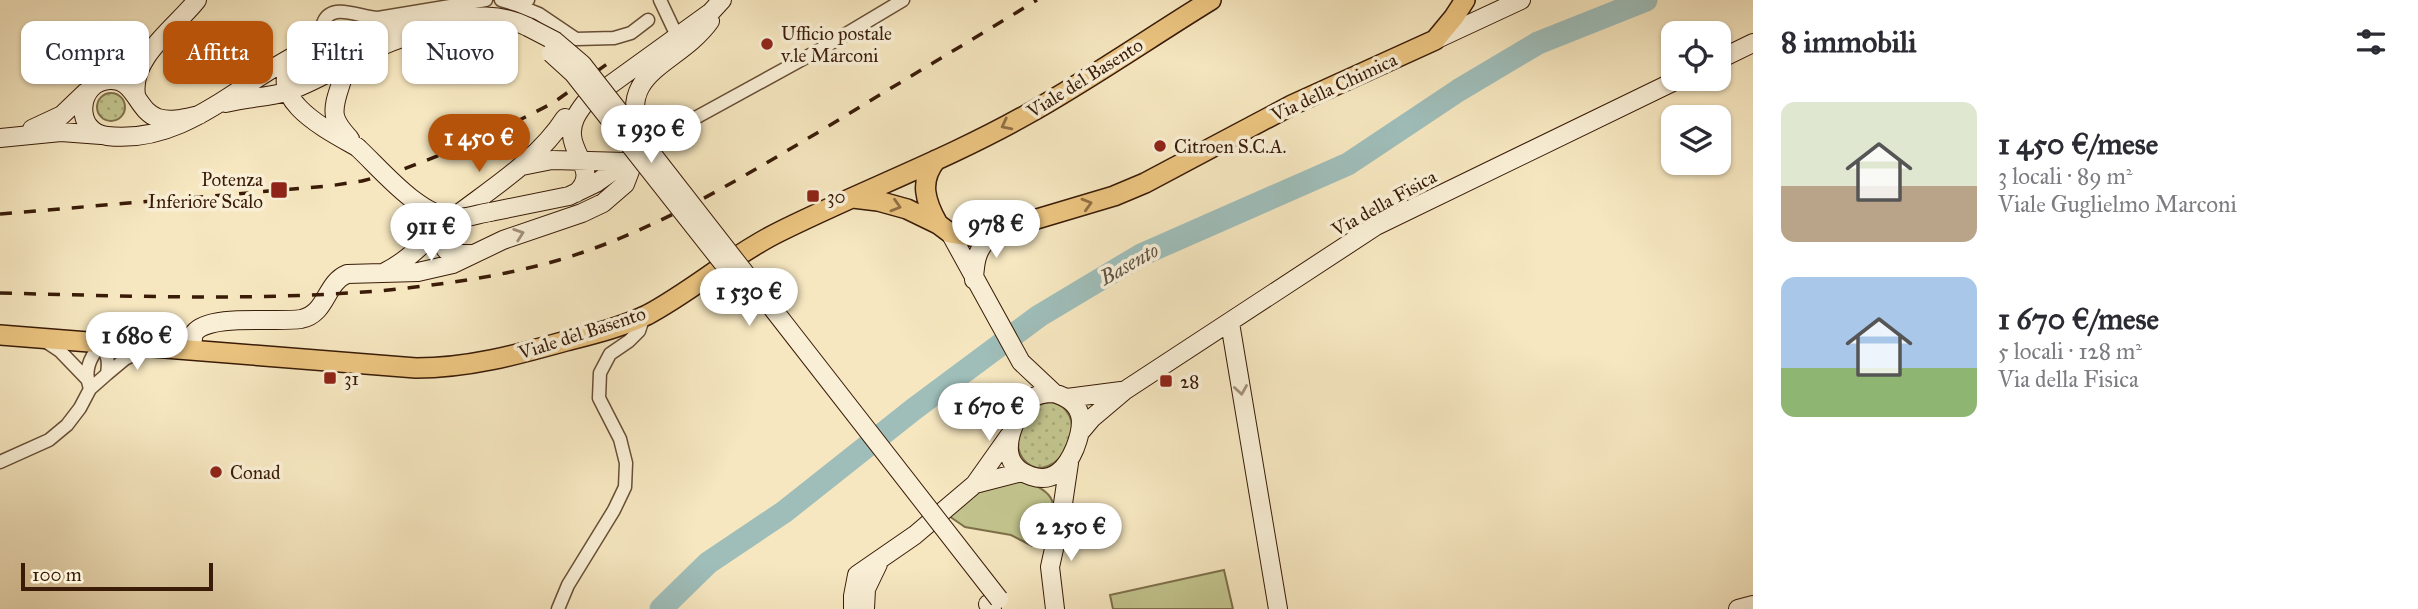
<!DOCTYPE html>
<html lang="it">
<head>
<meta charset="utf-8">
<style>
  body { margin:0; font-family:"IM FELL Great Primer",serif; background:#f7f7f7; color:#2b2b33; height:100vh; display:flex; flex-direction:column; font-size:26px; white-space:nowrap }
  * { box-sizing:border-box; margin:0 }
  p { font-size:23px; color:#7c7c81 }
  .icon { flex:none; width:38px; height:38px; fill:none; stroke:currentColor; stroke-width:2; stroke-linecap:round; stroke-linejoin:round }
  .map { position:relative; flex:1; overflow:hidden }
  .drawer { display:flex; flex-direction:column; background:#fff; width:665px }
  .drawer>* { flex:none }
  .guide { position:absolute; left:21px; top:21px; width:665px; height:63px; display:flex; gap:14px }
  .fabs { position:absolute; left:1661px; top:21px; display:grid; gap:14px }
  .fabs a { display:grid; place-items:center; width:70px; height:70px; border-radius:14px; background:#fff; box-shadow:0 2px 5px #0004; font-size:35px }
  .scale { position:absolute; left:21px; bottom:18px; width:192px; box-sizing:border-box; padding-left:7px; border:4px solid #391b07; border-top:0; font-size:19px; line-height:24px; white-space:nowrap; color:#391b07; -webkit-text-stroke:5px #f9efd6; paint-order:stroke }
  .price { position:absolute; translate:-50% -60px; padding:0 16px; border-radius:24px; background:#fff; color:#222; font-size:23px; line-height:46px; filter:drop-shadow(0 2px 4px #0008) }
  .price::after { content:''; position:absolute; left:50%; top:42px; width:21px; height:16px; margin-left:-10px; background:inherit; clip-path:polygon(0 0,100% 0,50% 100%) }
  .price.current { background:#b45309; color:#fff }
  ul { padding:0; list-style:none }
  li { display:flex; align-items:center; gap:21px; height:175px; padding:0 28px }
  li span { display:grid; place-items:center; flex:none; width:196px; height:140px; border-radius:14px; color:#555 }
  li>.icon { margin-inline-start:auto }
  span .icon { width:84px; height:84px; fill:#fffc; stroke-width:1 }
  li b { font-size:30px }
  h2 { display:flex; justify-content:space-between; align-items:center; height:84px; padding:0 28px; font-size:30px }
  .pill { padding:0 24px; border-radius:14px; background:#fff; box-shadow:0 2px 5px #0004; font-size:24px; line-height:63px }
  .pill.current { background:#b45309; color:#fff }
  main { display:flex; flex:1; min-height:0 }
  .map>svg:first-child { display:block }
  .grass { fill:url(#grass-dots); stroke:#7e704a; stroke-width:2 }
  .green { fill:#c2c48e; stroke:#7e704a; stroke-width:2 }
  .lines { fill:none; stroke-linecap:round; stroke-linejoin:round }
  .river { stroke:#9fbeba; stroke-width:23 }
  .street-casing { stroke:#684e35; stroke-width:15 }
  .secondary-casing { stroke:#391b07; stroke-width:20 }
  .primary-casing { stroke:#391b07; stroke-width:22 }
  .street { stroke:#f9efd6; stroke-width:12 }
  .secondary { stroke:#f9efd6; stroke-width:18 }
  .primary { stroke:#ebc480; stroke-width:19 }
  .rail { stroke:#391b07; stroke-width:3.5; stroke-dasharray:12 12; stroke-linecap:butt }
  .secondary-bridge-casing { stroke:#391b07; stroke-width:20; stroke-linecap:butt }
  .secondary-bridge { stroke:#f9efd6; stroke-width:18 }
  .oneway { stroke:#927044 }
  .oneway2 { stroke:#a39079 }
  .poi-dot { fill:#8f2418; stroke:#f9efd6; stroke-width:2.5 }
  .labels { text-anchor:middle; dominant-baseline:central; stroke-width:7; stroke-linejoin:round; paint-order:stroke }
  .poi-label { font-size:19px; fill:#391b07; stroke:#f9efd6; text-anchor:start }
  .street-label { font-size:19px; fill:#391b07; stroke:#f9efd6 }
  .water-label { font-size:21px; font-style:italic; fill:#5d5446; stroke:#f9efd6 }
</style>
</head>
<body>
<main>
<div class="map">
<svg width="1753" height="609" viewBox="0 0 1753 609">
  <defs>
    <pattern id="grass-dots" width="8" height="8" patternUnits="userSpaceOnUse" patternTransform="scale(1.75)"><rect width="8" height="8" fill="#c2c48e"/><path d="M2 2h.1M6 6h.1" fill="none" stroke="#a7a879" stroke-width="1.8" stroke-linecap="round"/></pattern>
  </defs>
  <rect width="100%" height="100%" fill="#f6e7c0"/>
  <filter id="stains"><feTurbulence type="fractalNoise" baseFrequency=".00286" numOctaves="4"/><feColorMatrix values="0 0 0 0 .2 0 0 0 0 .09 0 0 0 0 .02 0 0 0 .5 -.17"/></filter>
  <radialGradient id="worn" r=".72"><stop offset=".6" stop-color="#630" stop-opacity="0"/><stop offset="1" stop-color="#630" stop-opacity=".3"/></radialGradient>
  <path class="grass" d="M97 107a14 14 0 1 1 28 0a14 14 0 1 1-28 0Z
    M1051,402C1089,410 1070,469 1037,468C1002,458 1020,403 1051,402Z"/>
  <path class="green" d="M1022,480C1063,494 1055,507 1047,544L1032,546L1011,535L965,527L949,516L984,488Z
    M1224,570L1233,609H1113L1110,595Z"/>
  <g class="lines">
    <path class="river" d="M661,609L708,563L784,512L914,409L1039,316L1141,255L1348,164L1459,90L1538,43L1646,0"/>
    <g class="street-casing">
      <path id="street" d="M501,0L517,5L528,0
        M660,0L677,36
        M517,5L539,14L576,39L614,38L631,33L648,20
        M312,48C319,39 319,31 324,21C333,2 362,18 378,18L486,0
        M641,151L666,134L821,49L903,0
        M45,341L60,351L87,379
        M107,374L125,359L145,349
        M0,462L49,440L67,425L80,408L90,389L107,374C109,361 108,355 100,345C89,359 84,371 90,389
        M558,609L568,585L614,510L625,487L626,463L620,439L599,398L600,373L610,354L629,341L639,331L644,316"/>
    </g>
    <g class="secondary-casing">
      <path id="secondary" d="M1435,40L1521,0
        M322,43L335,45C361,60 330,93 335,116C337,125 344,132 350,139
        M296,57C260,97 327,130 357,147
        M1718,60L1753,43
        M136,95C130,58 176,27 197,0
        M226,103C246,97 269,98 289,91C335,74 374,42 422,33
        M199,115C185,118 172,122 158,118C136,111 136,79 110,80C77,81 73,132 107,136C184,145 238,83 302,52C344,31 389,27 435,21C467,17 498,11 528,27
        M32,129L62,115L86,92
        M641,137C615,70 678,66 710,21
        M0,138L61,132L101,135
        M522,166L552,160L626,162
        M576,193C599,173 573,157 572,135C571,122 578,112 585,103L711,12L722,0
        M490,212L569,196L596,183L626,162
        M442,227L439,238L446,250L455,254H472
        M950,233L1021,362L1054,393
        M385,272C409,260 424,242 444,225C485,192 536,163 565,118
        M974,280C975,256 978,248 995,231
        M1230,323L1278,609
        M191,349L194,333C210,313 276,323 301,319C327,314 325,283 347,274L418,272L453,264L503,240L582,213L603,203L625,184L630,171L626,162
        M1054,393C1085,403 1085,422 1075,448C1067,467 1054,484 1031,476C1001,466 1007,439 1017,418C1020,411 1023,404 1029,400C1036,394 1045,393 1054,393Z
        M1067,398L1121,391
        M1082,430L1092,418L1124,391L1376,226L1679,79
        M975,484L1022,472
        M988,604L992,609
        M853,609V596L857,575L915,535L975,484L1009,436
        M865,609L866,589L878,564
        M1055,609L1050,567L1061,517L1069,463
        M1738,609L1753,605"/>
    </g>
    <g class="primary-casing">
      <path id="primary" d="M936,160C919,181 925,201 938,224
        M853,198L878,201L907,209L938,224L950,233L971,236L1020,224L1114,196L1145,183L1292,105L1435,40L1454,17L1465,0
        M0,335C138,347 277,357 416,368C468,368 516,355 566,341C593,334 622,327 647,315C692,291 731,256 777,233C859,192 946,160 1026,115C1089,80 1149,38 1211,0"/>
    </g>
    <use href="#street" class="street"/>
    <use href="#secondary" class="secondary"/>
    <use href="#primary" class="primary"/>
    <path class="rail" d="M0,214L329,186L362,181L396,172L484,138L553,103L607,64
      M0,293C126,296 252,301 378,291C439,285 500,277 559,260C656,231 741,178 827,127C897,84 967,43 1037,0"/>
    <g class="secondary-bridge-casing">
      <path id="secondary-bridge" d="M528,27L555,41L582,64L999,599
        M551,53L573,73L726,267
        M357,147C381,169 418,215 453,218C465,219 478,214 490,212"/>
    </g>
    <use href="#secondary-bridge" class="secondary-bridge"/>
  </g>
  <defs><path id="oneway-chevron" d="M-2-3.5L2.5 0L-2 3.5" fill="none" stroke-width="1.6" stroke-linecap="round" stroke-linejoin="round" transform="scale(1.75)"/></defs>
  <g class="oneway">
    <use href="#oneway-chevron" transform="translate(1006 125) rotate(153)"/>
    <use href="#oneway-chevron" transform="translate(1087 204) rotate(-16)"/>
    <use href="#oneway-chevron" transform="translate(896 206) rotate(17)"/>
  </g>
  <g class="oneway2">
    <use href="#oneway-chevron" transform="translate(519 234) rotate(-19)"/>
    <use href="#oneway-chevron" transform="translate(1241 390) rotate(81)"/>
  </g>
  <g class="poi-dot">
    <circle cx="767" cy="44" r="7"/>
    <circle cx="1160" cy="146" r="7"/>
    <rect x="270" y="181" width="18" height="18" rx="3.5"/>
    <rect x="806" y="189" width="14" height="14" rx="3.5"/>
    <rect x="323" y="371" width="14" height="14" rx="3.5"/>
    <rect x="1159" y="374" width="14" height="14" rx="3.5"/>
    <circle cx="216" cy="472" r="7"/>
  </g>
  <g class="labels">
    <g class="poi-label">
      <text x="781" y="33">Ufficio postale<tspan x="781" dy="22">v.le Marconi</tspan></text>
      <text x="1174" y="146">Citroen S.C.A.</text>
      <text x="263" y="179" text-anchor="end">Potenza<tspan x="263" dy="22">Inferiore Scalo</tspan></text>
      <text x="827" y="196">30</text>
      <text x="344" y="378">31</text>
      <text x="1180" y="381">28</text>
      <text x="230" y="472">Conad</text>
    </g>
    <g class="street-label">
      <text transform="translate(1085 78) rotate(-32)">Viale del Basento</text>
      <text transform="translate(1334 87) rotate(-25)">Via della Chimica</text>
      <text transform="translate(1384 203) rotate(-29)">Via della Fisica</text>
      <text transform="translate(582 333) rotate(-18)">Viale del Basento</text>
    </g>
    <g class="water-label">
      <text transform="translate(1129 264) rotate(-29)">Basento</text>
    </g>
  </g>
  <rect width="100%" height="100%" filter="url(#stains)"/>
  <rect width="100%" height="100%" fill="url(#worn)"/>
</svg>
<div class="fabs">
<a><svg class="icon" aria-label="locate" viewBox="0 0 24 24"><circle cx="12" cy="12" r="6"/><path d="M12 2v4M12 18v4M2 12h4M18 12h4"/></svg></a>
<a><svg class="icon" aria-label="layers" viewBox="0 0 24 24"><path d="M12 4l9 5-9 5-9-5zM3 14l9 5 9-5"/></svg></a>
</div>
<div class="scale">100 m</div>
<b class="price" style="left:651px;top:165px">1 930 €</b>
<b class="price current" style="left:479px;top:174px">1 450 €</b>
<b class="price" style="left:996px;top:260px">978 €</b>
<b class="price" style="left:431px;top:263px">911 €</b>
<b class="price" style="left:749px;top:328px">1 530 €</b>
<b class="price" style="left:137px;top:372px">1 680 €</b>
<b class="price" style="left:989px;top:443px">1 670 €</b>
<b class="price" style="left:1071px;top:563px">2 250 €</b>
<div class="guide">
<a class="pill">Compra</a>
<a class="pill current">Affitta</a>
<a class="pill">Filtri</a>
<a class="pill">Nuovo</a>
</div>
</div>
<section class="drawer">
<h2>8 immobili<svg class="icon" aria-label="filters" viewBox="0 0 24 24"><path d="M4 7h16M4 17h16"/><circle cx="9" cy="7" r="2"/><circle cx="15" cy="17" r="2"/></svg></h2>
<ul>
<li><span style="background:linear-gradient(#dfe7d0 60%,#b9a48a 0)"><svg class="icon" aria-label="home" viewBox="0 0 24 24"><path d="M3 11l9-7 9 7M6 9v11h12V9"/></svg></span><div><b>1 450 €/mese</b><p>3 locali · 89 m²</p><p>Viale Guglielmo Marconi</p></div></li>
<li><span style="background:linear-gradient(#a9c7e8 65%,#8fb573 0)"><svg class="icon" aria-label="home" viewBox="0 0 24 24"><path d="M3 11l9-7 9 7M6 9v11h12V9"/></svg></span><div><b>1 670 €/mese</b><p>5 locali · 128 m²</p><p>Via della Fisica</p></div></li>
</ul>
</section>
</main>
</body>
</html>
